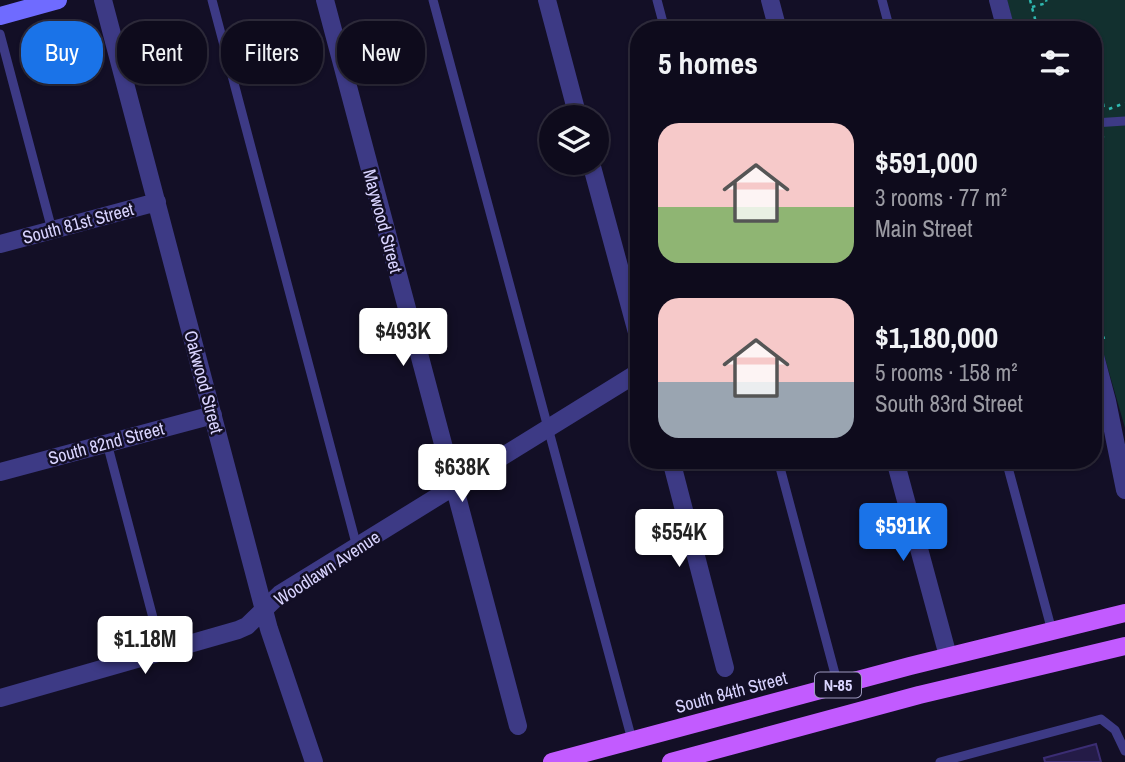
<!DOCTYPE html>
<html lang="en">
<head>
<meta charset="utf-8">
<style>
  body { margin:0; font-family:"Archivo Narrow",sans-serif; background:#171425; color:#f1f3f6; height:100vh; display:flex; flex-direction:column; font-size:26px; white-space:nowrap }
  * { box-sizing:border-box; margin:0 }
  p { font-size:23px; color:#9b9ba3 }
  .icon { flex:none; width:38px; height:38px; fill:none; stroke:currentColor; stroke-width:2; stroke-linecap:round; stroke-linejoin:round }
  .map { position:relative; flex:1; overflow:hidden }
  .sheet { position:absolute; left:630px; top:21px; width:472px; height:448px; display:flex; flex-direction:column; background:#0e0b1c; border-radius:28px; box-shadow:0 2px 5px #0004,0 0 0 2px #2e2b3b }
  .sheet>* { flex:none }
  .top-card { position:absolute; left:21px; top:21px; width:504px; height:63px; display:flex; gap:14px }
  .controls { position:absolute; left:539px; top:105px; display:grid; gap:14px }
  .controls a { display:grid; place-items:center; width:70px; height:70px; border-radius:50%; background:#0e0b1c; box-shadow:0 2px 5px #0004,0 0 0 2px #2e2b3b; font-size:35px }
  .price { position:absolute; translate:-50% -60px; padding:0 16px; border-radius:7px; background:#fff; color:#222; font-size:23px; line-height:46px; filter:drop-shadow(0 2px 4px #0008) }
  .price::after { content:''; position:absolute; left:50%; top:42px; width:21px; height:16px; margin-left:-10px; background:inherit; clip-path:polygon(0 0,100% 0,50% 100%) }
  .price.current { background:#1a73e8; color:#fff }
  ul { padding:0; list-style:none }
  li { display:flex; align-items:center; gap:21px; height:175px; padding:0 28px }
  li span { display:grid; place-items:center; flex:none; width:196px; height:140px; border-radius:21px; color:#555 }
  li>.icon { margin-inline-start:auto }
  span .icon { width:84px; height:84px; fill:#fffc; stroke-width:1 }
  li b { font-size:30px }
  h2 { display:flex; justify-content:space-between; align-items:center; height:84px; padding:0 28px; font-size:30px }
  .tag { padding:0 24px; border-radius:28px; background:#0e0b1c; box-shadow:0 2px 5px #0004,0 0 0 2px #2e2b3b; font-size:24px; line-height:63px }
  .tag.current { background:#1a73e8; color:#fff }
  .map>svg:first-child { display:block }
  .green { fill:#12302f }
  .building { fill:#241b47; stroke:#3b2d73; stroke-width:2 }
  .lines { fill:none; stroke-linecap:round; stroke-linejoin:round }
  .path { stroke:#2fb8b0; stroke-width:2.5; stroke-dasharray:3.5 5; stroke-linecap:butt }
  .service { stroke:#3d3a85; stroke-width:9 }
  .minor { stroke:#3d3a85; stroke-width:18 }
  .tertiary { stroke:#3d3a85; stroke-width:18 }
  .secondary { stroke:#6f6bff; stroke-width:18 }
  .primary { stroke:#c25bff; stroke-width:18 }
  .labels { text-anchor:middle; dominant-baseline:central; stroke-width:5; stroke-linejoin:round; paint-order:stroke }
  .shield { fill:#130f26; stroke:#9e99be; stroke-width:2 }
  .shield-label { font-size:16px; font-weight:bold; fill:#d9d4ff }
  .street-label { font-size:18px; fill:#d9d4ff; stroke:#130f26 }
</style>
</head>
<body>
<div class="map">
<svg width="1125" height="762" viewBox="0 0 1125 762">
  <rect width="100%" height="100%" fill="#130f26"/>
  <path class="green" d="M1007,0H1125V428L1094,320V30H1015Z"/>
  <path class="building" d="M1096,744L1101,762H1045L1044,758Z"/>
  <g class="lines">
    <path class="path" d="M1030,0L1038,30
      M1032,7L1047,3L1046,0
      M1094,83L1101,86L1104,111
      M1109,109L1125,103
      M1094,139L1104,136
      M1094,304L1104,339"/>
    <path class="service" d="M212,0L357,547
      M433,0L632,740
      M657,0L665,30
      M882,0L890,30
      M0,34L52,230
      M1094,123L1125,121
      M107,443L162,652
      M778,460L838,685
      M1006,460L1052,631
      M940,762L1101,719L1115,730L1125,751"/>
    <path class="minor" d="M103,0L269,629L314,762
      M325,0L518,726
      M547,0L578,117
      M770,0L778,30
      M591,163L639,340
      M0,244L157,202
      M671,460L725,668
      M895,460L948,656
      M0,472L213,415
      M0,698L238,630L247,626L280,594L639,372"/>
    <path class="tertiary" d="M998,0L1006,30
      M1094,352L1107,401L1125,490"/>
    <path class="secondary" d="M0,16L58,0"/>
    <path class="primary" d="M552,762L910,666L1125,613
      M671,762L919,695L1125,646"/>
  </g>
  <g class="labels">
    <rect class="shield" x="815" y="672.5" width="46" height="25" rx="5"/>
    <g class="shield-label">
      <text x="838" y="685">N-85</text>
    </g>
    <g class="street-label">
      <text transform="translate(383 221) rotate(75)">Maywood Street</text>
      <text transform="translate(78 223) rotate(-15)">South 81st Street</text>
      <text transform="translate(204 382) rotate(75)">Oakwood Street</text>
      <text transform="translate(106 443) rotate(-15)">South 82nd Street</text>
      <text transform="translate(327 568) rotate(-33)">Woodlawn Avenue</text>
      <text transform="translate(731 692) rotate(-15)">South 84th Street</text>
    </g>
  </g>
</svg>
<div class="controls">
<a><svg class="icon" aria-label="layers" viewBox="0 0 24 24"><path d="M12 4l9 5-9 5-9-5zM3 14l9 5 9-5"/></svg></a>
</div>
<b class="price" style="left:403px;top:368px">$493K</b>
<b class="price" style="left:462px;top:504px">$638K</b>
<b class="price current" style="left:903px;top:563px">$591K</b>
<b class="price" style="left:679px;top:569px">$554K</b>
<b class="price" style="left:145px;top:676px">$1.18M</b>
<div class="top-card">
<a class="tag current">Buy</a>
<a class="tag">Rent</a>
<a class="tag">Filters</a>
<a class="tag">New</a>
</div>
<section class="sheet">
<h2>5 homes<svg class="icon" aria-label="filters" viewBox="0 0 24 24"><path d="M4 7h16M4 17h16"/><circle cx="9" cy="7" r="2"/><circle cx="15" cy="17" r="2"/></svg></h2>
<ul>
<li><span style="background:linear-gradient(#f6c9c9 60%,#8fb573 0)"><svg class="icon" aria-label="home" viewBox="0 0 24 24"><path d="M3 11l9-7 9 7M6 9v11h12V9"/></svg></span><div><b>$591,000</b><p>3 rooms · 77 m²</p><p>Main Street</p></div></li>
<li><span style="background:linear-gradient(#f6c9c9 60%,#9aa5b1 0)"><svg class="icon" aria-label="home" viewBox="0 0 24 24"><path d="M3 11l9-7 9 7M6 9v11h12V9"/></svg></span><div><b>$1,180,000</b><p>5 rooms · 158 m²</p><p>South 83rd Street</p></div></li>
</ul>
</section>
</div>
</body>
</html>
